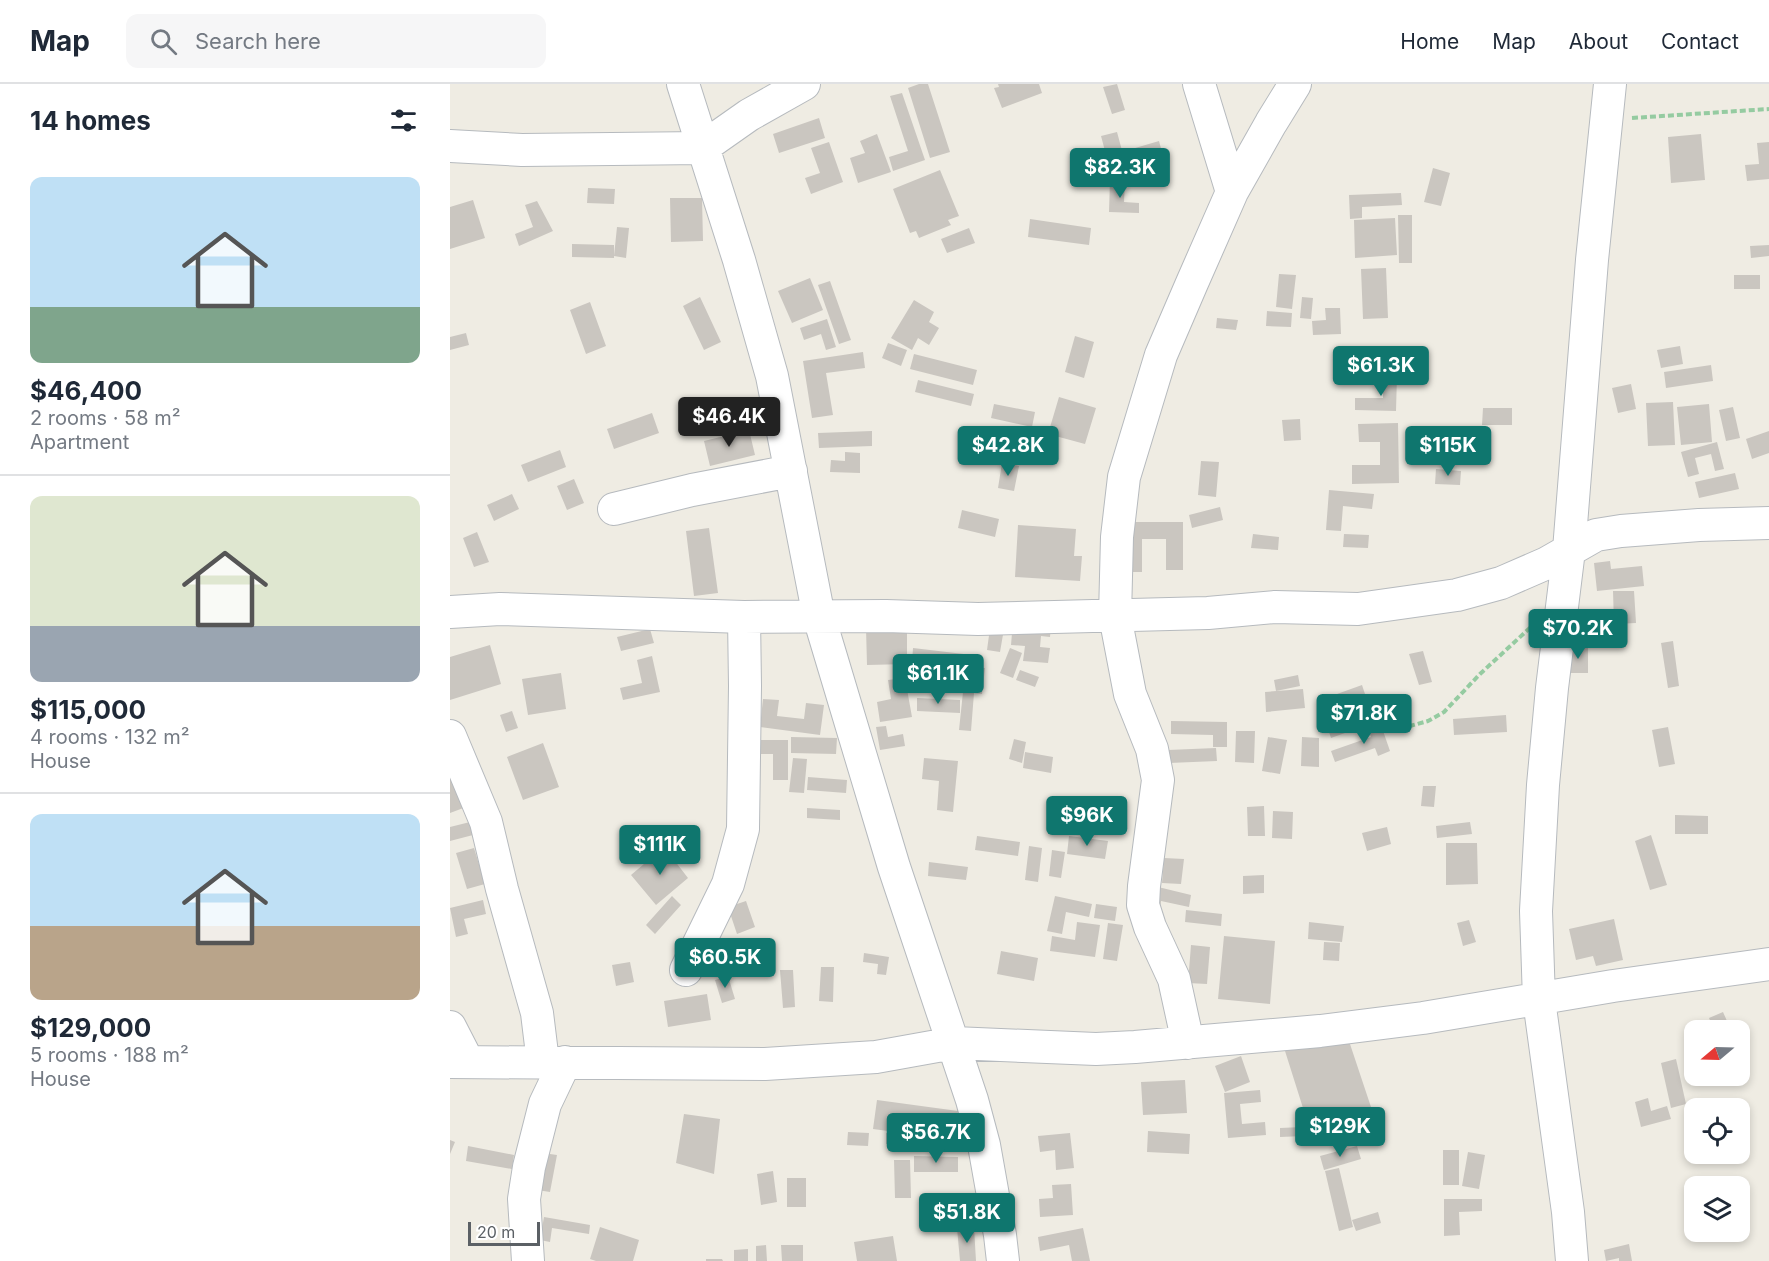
<!DOCTYPE html>
<html lang="en">
<head>
<meta charset="utf-8">
<style>
  body { margin:0; font-family:Inter,sans-serif; background:#f6f6f7; color:#1f2937; height:100vh; display:flex; flex-direction:column; font-size:22px; white-space:nowrap }
  * { box-sizing:border-box; margin:0 }
  p { font-size:20px; color:#747a83 }
  .icon { flex:none; width:33px; height:33px; fill:none; stroke:currentColor; stroke-width:2; stroke-linecap:round; stroke-linejoin:round }
  .map { position:relative; flex:1; overflow:hidden }
  .details { display:flex; flex-direction:column; background:#fff; width:450px }
  .details>* { flex:none }
  .needle { width:39px; rotate:251deg }
  .buttons { position:absolute; left:1234px; top:936px; display:grid; gap:12px }
  .buttons a { display:grid; place-items:center; width:66px; height:66px; border-radius:12px; background:#fff; box-shadow:0 3px 9px #0003; font-size:30px }
  .scale { position:absolute; left:18px; bottom:15px; width:72px; box-sizing:border-box; padding-left:6px; border:3px solid #5b6065; border-top:0; font-size:16px; line-height:21px; white-space:nowrap; color:#5b6065; -webkit-text-stroke:4px #fff; paint-order:stroke }
  .price { position:absolute; translate:-50% -51px; padding:0 14px; border-radius:6px; background:#0f766e; color:#fff; font-size:20px; line-height:39px; filter:drop-shadow(0 2px 3px #0008) }
  .price::after { content:''; position:absolute; left:50%; top:36px; width:18px; height:14px; margin-left:-9px; background:inherit; clip-path:polygon(0 0,100% 0,50% 100%) }
  .price.current { background:#222; color:#fff }
  ul { padding:0; list-style:none }
  li { display:grid; align-content:center; gap:12px; height:318px; padding:0 30px }
  li+li { border-top:2px solid #e0e1e3 }
  li span { display:grid; place-items:center; height:186px; border-radius:12px; color:#555 }
  li>.icon { margin-inline-start:auto }
  span .icon { width:108px; height:108px; fill:#fffc; stroke-width:1 }
  li b { font-size:26px }
  h2 { display:flex; justify-content:space-between; align-items:center; height:72px; padding:0 30px; font-size:26px }
  header { display:flex; align-items:center; gap:36px; box-sizing:border-box; height:84px; padding:0 30px; background:#fff; border-bottom:2px solid #e0e1e3 }
  header strong { font-size:28px }
  nav { display:flex; gap:33px; margin-inline-start:auto; font-size:21px }
  .search { width:420px; height:54px; background:#f6f6f7; display:flex; align-items:center; gap:15px; box-sizing:border-box; padding:0 21px; border-radius:12px; color:#747a83; font-size:22px }
  main { display:flex; flex:1; min-height:0 }
  .map>svg:first-child { display:block }
  .building { fill:#cac6c0 }
  .lines { fill:none; stroke-linecap:round; stroke-linejoin:round }
  .minor-casing { stroke:#b6babe; stroke-width:34 }
  .path { stroke:#95cba1; stroke-width:4; stroke-dasharray:6 3; stroke-linecap:butt }
  .minor { stroke:#fff; stroke-width:32 }
</style>
</head>
<body>
<header>
<strong>Map</strong>
<div class="search"><svg class="icon" aria-label="search" viewBox="0 0 24 24"><circle cx="10" cy="10" r="6"/><path d="M15 15l6 6"/></svg>Search here</div>
<nav><a>Home</a><a>Map</a><a>About</a><a>Contact</a></nav>
</header>
<main>
<section class="details">
<h2>14 homes<svg class="icon" aria-label="filters" viewBox="0 0 24 24"><path d="M4 7h16M4 17h16"/><circle cx="9" cy="7" r="2"/><circle cx="15" cy="17" r="2"/></svg></h2>
<ul>
<li><span style="background:linear-gradient(#bfe0f5 70%,#7fa58c 0)"><svg class="icon" aria-label="home" viewBox="0 0 24 24"><path d="M3 11l9-7 9 7M6 9v11h12V9"/></svg></span><div><b>$46,400</b><p>2 rooms · 58 m²</p><p>Apartment</p></div></li>
<li><span style="background:linear-gradient(#dfe7d0 70%,#9aa5b1 0)"><svg class="icon" aria-label="home" viewBox="0 0 24 24"><path d="M3 11l9-7 9 7M6 9v11h12V9"/></svg></span><div><b>$115,000</b><p>4 rooms · 132 m²</p><p>House</p></div></li>
<li><span style="background:linear-gradient(#bfe0f5 60%,#b9a48a 0)"><svg class="icon" aria-label="home" viewBox="0 0 24 24"><path d="M3 11l9-7 9 7M6 9v11h12V9"/></svg></span><div><b>$129,000</b><p>5 rooms · 188 m²</p><p>House</p></div></li>
</ul>
</section>
<div class="map">
<svg width="1319" height="1177" viewBox="0 0 1319 1177">
  <rect width="100%" height="100%" fill="#efece3"/>
  <path class="building" d="M469,0H478L500,68L480,74L458,4Z
    M548,0H589L592,9L552,24L544,4L549,3Z
    M667,0L675,26L662,30L653,3Z
    M452,9L475,76L443,87L439,73L458,67L440,12Z
    M369,34L375,54L329,69L323,50Z
    M667,48L674,74L658,78L651,52Z
    M427,50L441,88L408,99L400,74L415,69L410,57Z
    M1251,50L1255,96L1221,99L1218,53Z
    M709,57L713,72L680,82L675,67Z
    M379,58L393,98L361,110L355,94L370,89L361,64Z
    M1319,58V95L1297,97L1295,81L1309,80L1307,59Z
    M700,84L702,95L679,100L677,89Z
    M983,84L1000,89L991,122L974,118Z
    M490,86L509,132L498,136L501,141L469,154L466,147L460,149L443,105Z
    M660,96L675,97L674,118L689,119V129L659,128Z
    M138,104L165,105L164,120L137,119Z
    M951,109L952,121L912,123V134L900,135L899,111Z
    M220,114H252L253,157L221,158Z
    M23,116L35,154L0,165V123Z
    M87,117L103,147L69,162L65,150L83,143L75,121Z
    M948,131H962V179H949Z
    M945,134L947,171L905,174L904,136Z
    M580,135L641,144L639,161L578,153Z
    M167,143L179,144L176,174L164,172Z
    M519,144L525,159L497,169L491,155Z
    M122,160L164,161V174L122,173Z
    M1319,161V172L1301,174L1300,162Z
    M936,184L938,234L913,235L911,185Z
    M829,190L846,191L842,225L826,223Z
    M1284,191H1310V205H1284Z
    M360,194L373,226L342,239L328,207Z
    M380,197L401,256L389,260L368,201Z
    M250,213L271,258L254,266L233,222Z
    M852,213L863,214L861,235L850,234Z
    M464,216L484,228L479,238L489,244L479,261L468,254L462,266L441,254Z
    M140,218L156,262L136,270L120,226Z
    M875,224H890L891,250L863,251L862,237L876,236Z
    M817,227L842,229L841,243L816,242Z
    M767,234L788,236L786,246L766,244Z
    M377,235L386,263L376,266L371,250L354,256L350,244Z
    M16,249L19,261L0,266V253Z
    M625,252L644,258L634,294L615,288Z
    M438,259L457,266L451,282L432,274Z
    M1230,262L1233,280L1211,284L1207,266Z
    M413,268L415,284L376,289L383,331L362,334L353,277Z
    M464,270L527,286L523,301L460,285Z
    M1261,281L1263,297L1216,304L1214,288Z
    M933,290L947,291L946,327L905,326V314H933Z
    M468,296L524,310L521,322L465,308Z
    M1181,300L1186,325L1168,329L1162,304Z
    M609,313L646,324L635,360L598,350Z
    M1223,318L1225,361L1198,362L1196,319Z
    M544,320L585,328L582,343L541,334Z
    M1259,320L1262,358L1231,361L1227,323Z
    M1283,323L1290,354L1276,357L1269,326Z
    M1033,324H1062V341H1032Z
    M202,329L209,349L164,365L157,345Z
    M850,335L851,356L834,357L832,336Z
    M948,339L949,399L902,400V381H930V358H909L908,340Z
    M299,346L305,371L260,382L254,357Z
    M422,347V362L369,364L368,349Z
    M1319,347V369L1302,375L1296,355Z
    M1267,358L1274,385L1265,387L1261,370L1245,374L1249,390L1238,393L1231,368Z
    M110,366L116,383L78,398L71,381Z
    M395,368L410,369V389L380,388L381,376L395,377Z
    M751,377L769,378L766,413L748,411Z
    M552,379L569,382L564,407L548,404Z
    M986,385L1011,387L1010,401L985,400Z
    M1285,389L1289,405L1249,414L1245,398Z
    M124,395L134,419L117,426L107,402Z
    M879,406L924,410L922,425L893,422L891,447L876,446Z
    M62,410L69,425L44,437L37,421Z
    M770,423L773,436L742,444L739,431Z
    M512,426L549,435L545,453L508,444Z
    M681,438H733V486H716V455H692V488H682Z
    M568,441L626,445L624,472H632L630,497L565,493Z
    M259,444L268,509L244,512L236,447Z
    M27,448L39,478L24,483L13,454Z
    M803,450L829,453L828,466L801,464Z
    M894,450L919,451L918,464L893,463Z
    M1160,477L1161,485L1192,482L1194,502L1147,507L1144,479Z
    M1163,507H1184L1186,539L1164,540Z
    M541,537L555,539L550,568L537,566Z
    M563,537L601,541L600,553L591,552L590,563L600,564L598,579L573,577L575,562L561,561Z
    M457,543V580L417,581L416,544Z
    M200,545L204,559L171,567L167,553Z
    M1223,557L1229,602L1218,604L1211,559Z
    M40,561L51,600L0,616V573Z
    M1119,563H1138V589H1118Z
    M463,564L522,571L521,583L535,584L532,610L524,609L521,647L509,646L513,608L473,605L475,579L462,578Z
    M560,564L572,569L563,594L550,589Z
    M973,567L982,598L969,601L959,570Z
    M202,572L210,608L173,616L170,604L192,599L187,576Z
    M570,586L589,593L585,603L566,596Z
    M111,589L116,625L78,631L72,595Z
    M848,591L850,602L826,607L824,596Z
    M455,594L462,633L430,638L427,618L441,615L438,596Z
    M912,601L917,616L892,625L887,610Z
    M853,605L855,624L816,628L815,608Z
    M467,614L510,616V629L467,627Z
    M313,615L329,616L327,632L354,635L356,619L374,621L370,651L310,643Z
    M926,621L931,636L881,654L876,639Z
    M62,627L68,644L56,648L50,631Z
    M1056,631L1057,648L1004,651L1003,635Z
    M721,637L777,638V663H763V651L721,650Z
    M931,641L940,667L928,672L925,664L885,678L881,667L921,653L918,645Z
    M436,642L438,653L453,650L455,662L430,666L426,643Z
    M1218,643L1225,680L1209,683L1202,646Z
    M786,647H805L804,679L785,678Z
    M341,653L387,654L386,670L341,669Z
    M818,653L837,656L830,690L812,687Z
    M852,653L869,654V683L851,682Z
    M564,655L576,658L572,679L559,675Z
    M310,656H338V696H323V670H310Z
    M93,659L109,703L73,716L57,673Z
    M766,664L767,677L719,679L718,666Z
    M575,668L603,673L601,689L573,684Z
    M343,674L357,675L354,709L339,708Z
    M474,674L508,677L503,728L487,726L489,697L472,695Z
    M0,680L16,723L0,729Z
    M358,693L397,696L396,709L357,706Z
    M973,702H986L984,723L971,722Z
    M814,722L815,752H798L797,723Z
    M357,724L390,726V736L357,734Z
    M823,727L843,728L842,755L822,754Z
    M607,731L648,735L647,747L606,743Z
    M1225,731L1258,732V750H1225Z
    M20,738L23,751L0,757V743Z
    M1020,738L1022,750L987,754L986,742Z
    M937,743L941,760L917,767L912,749Z
    M1201,751L1217,801L1200,806L1185,757Z
    M527,752L570,758L568,772L525,766Z
    M619,752L658,757L655,775L617,770Z
    M996,759H1027L1028,800L996,801Z
    M579,762L592,764L588,798L575,796Z
    M214,763L238,794L206,821L181,791Z
    M24,764L35,800L17,805L6,769Z
    M602,766L615,768L611,794L599,792Z
    M714,774L734,775L731,800L712,799Z
    M479,778L518,783L516,796L478,792Z
    M814,791V809L793,810V792Z
    M704,802L741,811L739,823L711,817L710,824Z
    M222,812L231,821L205,850L196,841Z
    M605,812L642,820L639,833L616,828L612,850L597,847Z
    M33,816L36,830L14,835L18,850L6,853L0,824Z
    M296,817L305,843L287,850L278,823Z
    M646,820L667,823L665,837L644,834Z
    M736,826L772,830L771,842L735,838Z
    M1164,835L1173,876L1146,882L1143,872L1126,876L1119,845Z
    M1019,836L1026,858L1013,862L1007,839Z
    M627,838L650,841L645,873L600,867L602,852L625,856Z
    M859,838L894,842L892,858L858,855Z
    M658,839L673,841L667,877L653,875Z
    M774,852L825,857L820,920L768,915Z
    M297,857L304,873L260,892L253,876Z
    M874,858L890,859L889,877L873,876Z
    M741,861L760,863L757,900L738,899Z
    M551,867L588,874L584,897L547,890Z
    M414,869L439,873L436,891L427,890L428,880L413,878Z
    M180,878L184,898L166,902L162,881Z
    M371,883H384L383,918L369,917Z
    M330,886H343L345,923L333,924Z
    M278,892L285,915L272,919L265,896Z
    M257,910L261,936L218,943L214,917Z
    M1273,928L1281,946H1264L1259,934Z
    M896,948L921,1023L859,1043L835,967Z
    M791,972L800,998L775,1008L765,982Z
    M1226,975L1236,1020L1221,1024L1211,979Z
    M735,996L737,1029L693,1031L691,998Z
    M810,1006L811,1018L790,1020L792,1040L815,1038L816,1051L778,1054L774,1009Z
    M1198,1014L1201,1027L1217,1022L1221,1035L1191,1043L1185,1018Z
    M427,1016L508,1027L506,1041L439,1032L438,1047L423,1045Z
    M234,1030L270,1035L264,1090L226,1079Z
    M893,1035L897,1046L873,1054L869,1043Z
    M853,1043L854,1052L830,1053V1044Z
    M698,1047L740,1050L739,1070L697,1068Z
    M398,1048L419,1049L418,1062L397,1061Z
    M436,1049L480,1052V1063L436,1060Z
    M620,1049L624,1084L606,1086L605,1066L590,1068L588,1052Z
    M0,1056L5,1058L0,1070Z
    M18,1062L64,1071L62,1085L16,1077Z
    M907,1062L911,1075L874,1086L870,1072Z
    M993,1066H1009V1101H993Z
    M1018,1068L1035,1071L1029,1105L1012,1102Z
    M93,1069L107,1071L100,1108L87,1106Z
    M464,1072L508,1073V1088H464Z
    M444,1076H460L461,1114H445Z
    M889,1084L903,1143L889,1147L875,1087Z
    M323,1087L327,1118L311,1121L307,1090Z
    M337,1094H356V1123H337Z
    M621,1100L623,1131L590,1133L589,1115L603,1114L602,1101Z
    M994,1115H1032V1127L1009,1128L1010,1151L994,1152Z
    M928,1128L931,1139L906,1147L902,1136Z
    M94,1133L140,1141L139,1150L102,1144L100,1158L90,1156Z
    M150,1143L189,1156L183,1177H146L140,1175Z
    M524,1143L526,1177H510L507,1144Z
    M633,1144L640,1177H622L619,1161L590,1167L588,1153Z
    M443,1152L447,1177H407L404,1158Z
    M1179,1160L1182,1177H1169V1174L1156,1177L1154,1166Z
    M316,1161L317,1177H306V1162Z
    M331,1161H353V1177H332Z
    M298,1165V1177H284V1166Z
    M256,1175H272L273,1177H256Z"/>
  <g class="lines">
    <g class="minor-casing">
      <path id="minor" d="M233,0L289,176L322,292L369,533L444,783L522,1016L534,1061L550,1151L553,1177
        M749,0L782,108
        M0,62L72,66L252,64L299,31L354,0
        M164,425L242,406L341,387
        M0,528L50,525L294,533L436,532L528,535L758,529L825,523L908,525L1007,511L1051,499L1097,479L1146,451L1171,447L1249,441L1319,439
        M0,652L36,738L52,805L87,929L93,978
        M236,886L278,800L293,745L295,602L294,533
        M0,943L18,978
        M738,959L724,895L700,843L693,821L694,802L708,696L702,665L680,610L665,532L667,453L674,393L711,271L742,199L782,108L821,39L845,0
        M0,978L315,980L426,973L504,959L646,965L685,963L870,947L973,934L1163,902L1319,880
        M78,1177L74,1115L79,1083L95,1020L115,978
        M1122,1177L1118,1128L1089,916L1086,827L1093,701L1102,604L1119,466L1142,176L1160,0"/>
    </g>
    <path class="path" d="M1182,34L1319,25
      M941,642H960L978,637L994,628L1030,590L1083,541"/>
    <use href="#minor" class="minor"/>
  </g>
</svg>
<div class="buttons">
<a><svg class="needle" viewBox="-14 -14 28 28"><path d="M0-13l5 13h-10z" fill="#e53935"/><path d="M0 13l5-13h-10z" fill="#747a83"/></svg></a>
<a><svg class="icon" aria-label="locate" viewBox="0 0 24 24"><circle cx="12" cy="12" r="6"/><path d="M12 2v4M12 18v4M2 12h4M18 12h4"/></svg></a>
<a><svg class="icon" aria-label="layers" viewBox="0 0 24 24"><path d="M12 4l9 5-9 5-9-5zM3 14l9 5 9-5"/></svg></a>
</div>
<div class="scale">20 m</div>
<b class="price" style="left:670px;top:115px">$82.3K</b>
<b class="price" style="left:931px;top:313px">$61.3K</b>
<b class="price current" style="left:279px;top:364px">$46.4K</b>
<b class="price" style="left:558px;top:393px">$42.8K</b>
<b class="price" style="left:998px;top:393px">$115K</b>
<b class="price" style="left:1128px;top:576px">$70.2K</b>
<b class="price" style="left:488px;top:621px">$61.1K</b>
<b class="price" style="left:914px;top:661px">$71.8K</b>
<b class="price" style="left:637px;top:763px">$96K</b>
<b class="price" style="left:210px;top:792px">$111K</b>
<b class="price" style="left:275px;top:905px">$60.5K</b>
<b class="price" style="left:890px;top:1074px">$129K</b>
<b class="price" style="left:486px;top:1080px">$56.7K</b>
<b class="price" style="left:517px;top:1160px">$51.8K</b>
</div>
</main>
</body>
</html>
